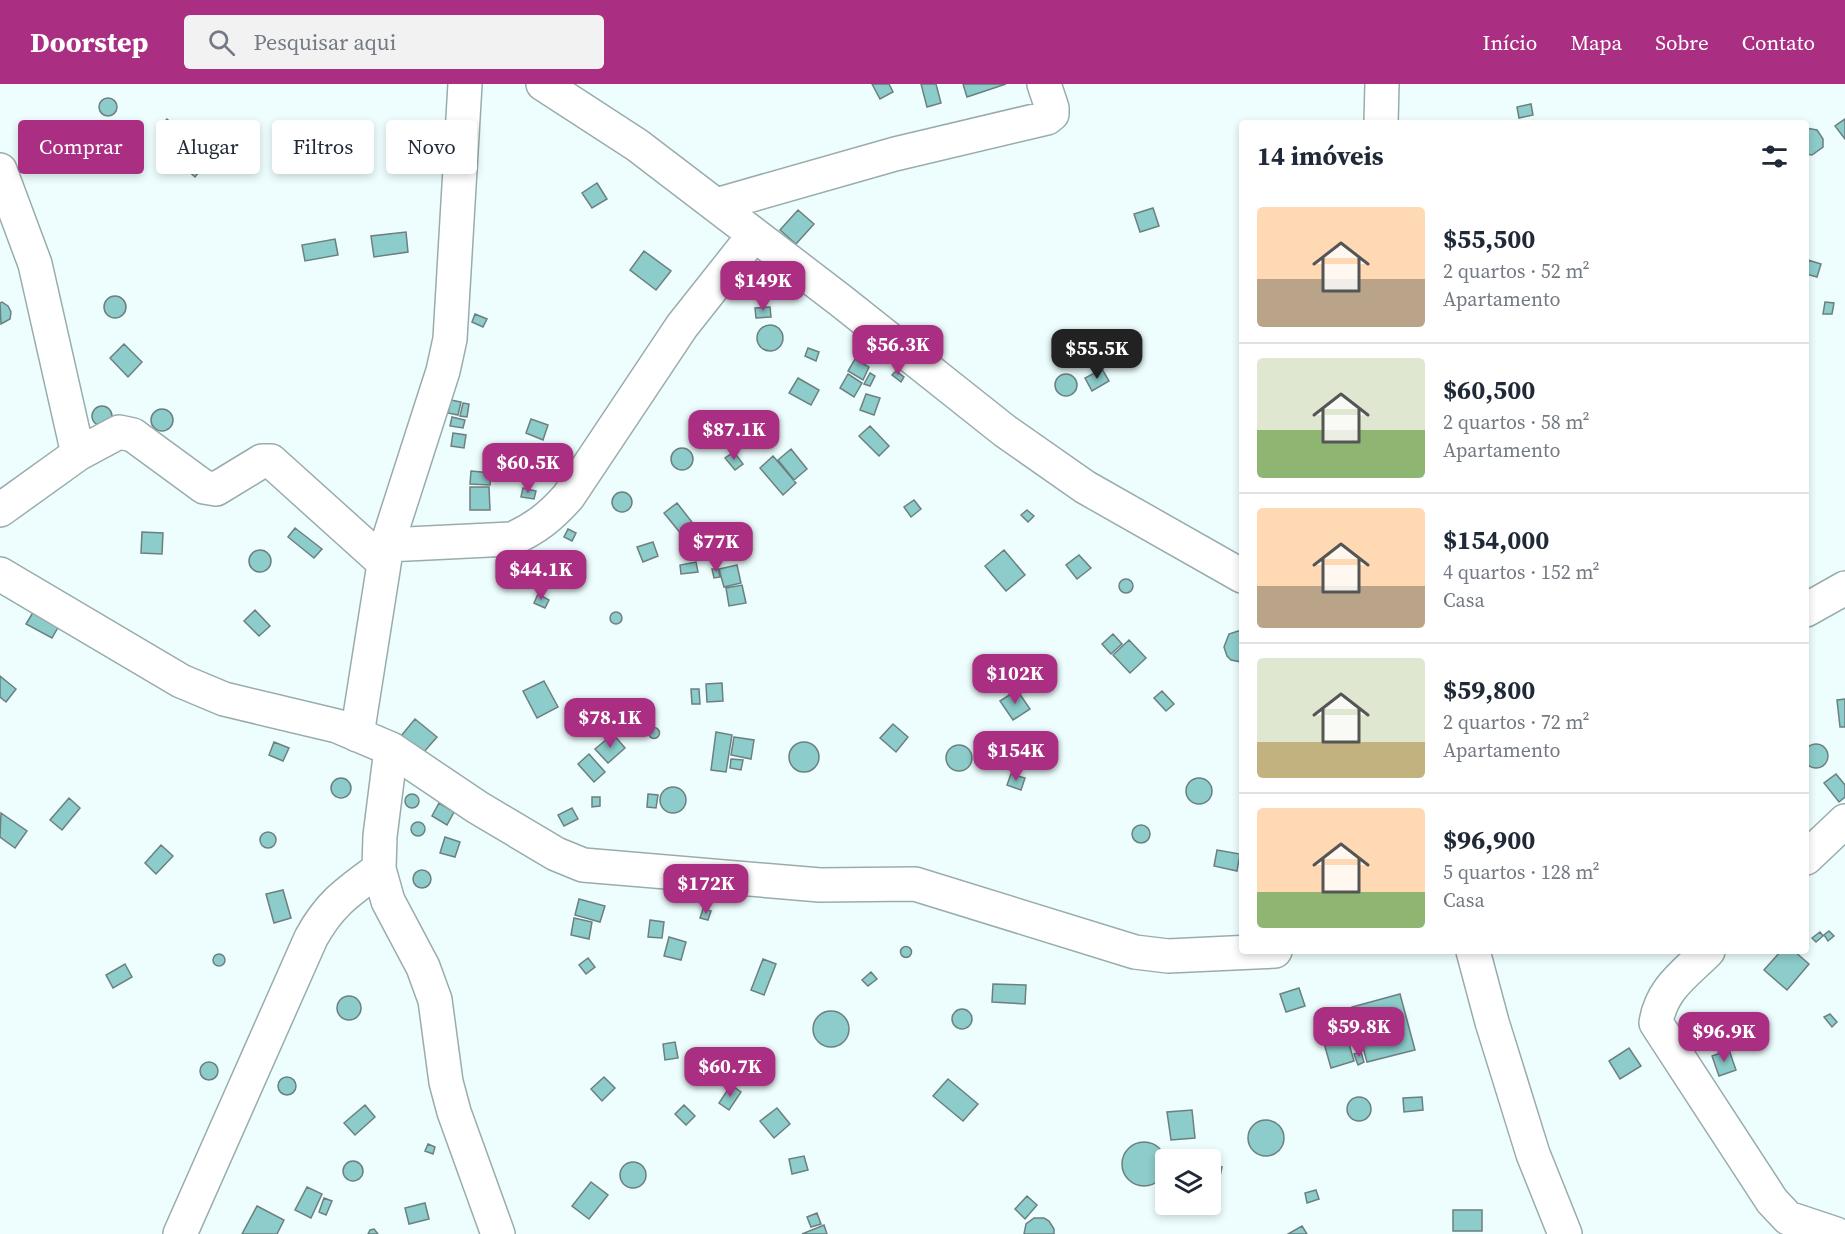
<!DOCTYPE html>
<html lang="pt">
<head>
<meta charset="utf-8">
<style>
  body { margin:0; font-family:"Source Serif 4",serif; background:#f2f2f3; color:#1f2937; height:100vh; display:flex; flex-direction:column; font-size:22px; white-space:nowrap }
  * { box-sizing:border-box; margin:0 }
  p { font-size:20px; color:#747a83 }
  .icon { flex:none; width:33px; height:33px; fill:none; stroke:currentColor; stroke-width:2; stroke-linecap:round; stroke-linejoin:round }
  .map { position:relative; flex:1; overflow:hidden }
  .details { position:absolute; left:1239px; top:36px; width:570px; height:834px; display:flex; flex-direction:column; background:#fff; border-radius:6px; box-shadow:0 3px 9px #0003 }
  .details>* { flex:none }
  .top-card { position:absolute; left:18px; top:36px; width:570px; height:54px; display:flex; gap:12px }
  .controls { position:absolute; left:1155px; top:1065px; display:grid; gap:12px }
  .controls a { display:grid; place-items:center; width:66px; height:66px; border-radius:6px; background:#fff; box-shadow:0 3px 9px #0003; font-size:30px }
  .price { position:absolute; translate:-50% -51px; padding:0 14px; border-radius:12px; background:#aa2f83; color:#fff; font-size:20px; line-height:39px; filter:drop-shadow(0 2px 3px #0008) }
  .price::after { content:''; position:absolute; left:50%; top:36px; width:18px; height:14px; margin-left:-9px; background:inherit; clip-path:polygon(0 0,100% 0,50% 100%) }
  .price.active { background:#222; color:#fff }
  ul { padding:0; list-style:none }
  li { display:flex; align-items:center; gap:18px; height:150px; padding:0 18px }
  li+li { border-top:2px solid #e0e1e3 }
  li span { display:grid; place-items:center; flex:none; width:168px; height:120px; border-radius:6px; color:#555 }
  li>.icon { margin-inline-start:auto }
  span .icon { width:72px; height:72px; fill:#fffc; stroke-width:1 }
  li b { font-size:26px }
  h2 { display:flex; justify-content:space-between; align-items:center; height:72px; padding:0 18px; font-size:26px }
  .chip { padding:0 21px; border-radius:6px; background:#fff; box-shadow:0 3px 9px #0003; font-size:21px; line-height:54px }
  .chip.active { background:#aa2f83; color:#fff }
  header { display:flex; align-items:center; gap:36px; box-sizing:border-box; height:84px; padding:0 30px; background:#aa2f83; color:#fff }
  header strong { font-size:28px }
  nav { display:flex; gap:33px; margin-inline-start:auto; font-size:21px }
  .search { width:420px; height:54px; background:#f2f2f3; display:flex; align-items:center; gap:15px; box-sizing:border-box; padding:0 21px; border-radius:6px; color:#747a83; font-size:22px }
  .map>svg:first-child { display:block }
  .building { fill:#8cccca; stroke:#6d7f7f; stroke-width:1.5 }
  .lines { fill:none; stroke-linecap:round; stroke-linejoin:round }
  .minor-casing { stroke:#99acab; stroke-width:36 }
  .minor { stroke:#fff; stroke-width:33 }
</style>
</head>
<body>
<header>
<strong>Doorstep</strong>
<div class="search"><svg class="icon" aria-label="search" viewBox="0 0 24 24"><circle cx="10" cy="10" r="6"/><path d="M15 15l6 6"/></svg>Pesquisar aqui</div>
<nav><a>Início</a><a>Mapa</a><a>Sobre</a><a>Contato</a></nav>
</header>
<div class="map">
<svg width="1845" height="1150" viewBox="0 0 1845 1150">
  <rect width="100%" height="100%" fill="#eefefe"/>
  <path class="building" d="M872,0H889L893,8L880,15Z
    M921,0H936L941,19L927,23Z
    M963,0H1006L967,13Z
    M99 23a9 9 0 1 1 18 0a9 9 0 1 1-18 0Z
    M1531,20L1533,31L1519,34L1517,23Z
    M167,35L175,42L166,52L158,45Z
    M1845,35V55L1835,42Z
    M1806,44L1817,46L1823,55V63L1812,71L1806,70Z
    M47 60a8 8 0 1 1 16 0a8 8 0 1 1-16 0Z
    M190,61L208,77L195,93L177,77Z
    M597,99L607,115L592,124L582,109Z
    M1153,124L1159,142L1140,148L1134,130Z
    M798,126L814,140L796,160L780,146Z
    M406,148L408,168L374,173L371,152Z
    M335,155L338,171L305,177L302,161Z
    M644,167L671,187L656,206L630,186Z
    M1808,176L1821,180L1817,193L1806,190Z
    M104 223a11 11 0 1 1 22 0a11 11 0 1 1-22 0Z
    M2,218L8,222L11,228L10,235L1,240L0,219Z
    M1825,218L1834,219L1832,230H1823Z
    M770,223L771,233L756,234L755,224Z
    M475,230L487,235L483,243L472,238Z
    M757 254a13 13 0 1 1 26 0a13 13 0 1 1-26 0Z
    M124,260L142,278L128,293L110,274Z
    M808,264L819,268L816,277L805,272Z
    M855,275L869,283L863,296L848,287Z
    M1102,285L1109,297L1092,307L1085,294Z
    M896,287L904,293L901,298L892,291Z
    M870,289L875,292L870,302L864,300Z
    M1055 301a11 11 0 1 1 22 0a11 11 0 1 1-22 0Z
    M848,290L862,299L854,313L840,304Z
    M798,294L819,306L811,321L789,309Z
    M866,310L880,314L874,331L860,326Z
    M451,316L461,318L458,331L448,329Z
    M463,319L469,320L467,333L460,332Z
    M92 332a10 10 0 1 1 20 0a10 10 0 1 1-20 0Z
    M151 336a11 11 0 1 1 22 0a11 11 0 1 1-22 0Z
    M452,333L465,336L463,344L450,342Z
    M531,335L548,341L543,356L526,349Z
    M870,342L889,362L879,372L859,352Z
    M453,349L466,351L464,364L451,362Z
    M671 375a11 11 0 1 1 22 0a11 11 0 1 1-22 0Z
    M791,365L807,385L794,396L778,376Z
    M734,368L743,380L735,386L725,374Z
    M773,372L796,399L783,411L760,384Z
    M471,387L491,389L490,401L470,400Z
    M470,403H489L490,426H470Z
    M523,404L536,407L534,415L521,413Z
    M612 418a10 10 0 1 1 20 0a10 10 0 1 1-20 0Z
    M914,416L921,425L911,433L904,423Z
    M677,419L699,447L686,456L664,429Z
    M1027,426L1034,432L1028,438L1021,431Z
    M295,444L322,465L314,474L288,453Z
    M568,445L576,449L572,457L564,453Z
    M142,448L163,449L162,470L141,469Z
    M653,458L658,472L643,478L637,463Z
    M1004,466L1025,491L1006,507L985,482Z
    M249 477a11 11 0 1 1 22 0a11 11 0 1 1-22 0Z
    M1079,471L1091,484L1077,495L1066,481Z
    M696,478L698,488L681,490L680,481Z
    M737,481L741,499L724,503L719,485Z
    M712,485H718L720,493L714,494Z
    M1119 502a7 7 0 1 1 14 0a7 7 0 1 1-14 0Z
    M742,501L746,519L729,522L726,504Z
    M538,510L549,516L545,524L534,519Z
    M35,525L60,540L52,554L26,540Z
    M255,526L270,542L259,552L244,537Z
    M610 534a6 6 0 1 1 12 0a6 6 0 1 1-12 0Z
    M1238,547L1242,548L1241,578L1231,576L1227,572L1224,563L1229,550Z
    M1113,550L1122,560L1111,570L1102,560Z
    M1129,556L1146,574L1130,589L1113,571Z
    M0,592L16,605L6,618L0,613Z
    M544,597L558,623L537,634L523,607Z
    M722,599L723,617L707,618L706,600Z
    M691,605H699L700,620H692Z
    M1017,606L1030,625L1013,636L1000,617Z
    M1162,607L1174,620L1166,627L1154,614Z
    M1845,615V643H1840L1837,616Z
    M415,635L437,653L423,669L401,652Z
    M893,640L908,653L896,668L880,654Z
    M648.5 649a5.5 5.5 0 1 1 11 0a5.5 5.5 0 1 1-11 0Z
    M716,648L732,651L726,688L711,686Z
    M613,650L625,664L608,679L595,665Z
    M734,653L754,656L751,675L731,671Z
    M789 673a15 15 0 1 1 30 0a15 15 0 1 1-30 0Z
    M274,658L289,664L283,677L269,671Z
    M1804 672a12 12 0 1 1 24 0a12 12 0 1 1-24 0Z
    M946 674a13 13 0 1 1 26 0a13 13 0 1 1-26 0Z
    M589,670L605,688L594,698L578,680Z
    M731,675L743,676L741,686L730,684Z
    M1011,690L1025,694L1021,706L1007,701Z
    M1836,690L1845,701V713L1839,718L1824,699Z
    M331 704a10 10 0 1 1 20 0a10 10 0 1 1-20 0Z
    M1186 707a13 13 0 1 1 26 0a13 13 0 1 1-26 0Z
    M660 716a13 13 0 1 1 26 0a13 13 0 1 1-26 0Z
    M405 717a7 7 0 1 1 14 0a7 7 0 1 1-14 0Z
    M648,710L658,711L656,724L647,723Z
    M592,713H600V722L592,723Z
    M69,714L80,724L62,746L50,736Z
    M439,719L454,728L447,741L432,732Z
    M572,724L578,735L564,742L558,731Z
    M1,729L27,747L15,764L0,753Z
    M411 745a7 7 0 1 1 14 0a7 7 0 1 1-14 0Z
    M1132 750a9 9 0 1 1 18 0a9 9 0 1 1-18 0Z
    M260 756a8 8 0 1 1 16 0a8 8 0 1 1-16 0Z
    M445,753L460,758L455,773L440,769Z
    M161,761L173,772L156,790L145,779Z
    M1217,766L1240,770L1237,787L1214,782Z
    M413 795a9 9 0 1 1 18 0a9 9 0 1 1-18 0Z
    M283,806L291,834L274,839L266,810Z
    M579,815L605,822L600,838L575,831Z
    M703,825L711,827L708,836L700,834Z
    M574,834L592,838L589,855L571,851Z
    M650,836L664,838L662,854L648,853Z
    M1829,847L1834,852L1828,857L1824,851Z
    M1820,848L1823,852L1816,858L1812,854Z
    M669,853L686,858L681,876L664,872Z
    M900.5 868a5.5 5.5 0 1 1 11 0a5.5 5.5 0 1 1-11 0Z
    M1781,867H1794L1809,880L1787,906L1764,886Z
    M213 876a6 6 0 1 1 12 0a6 6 0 1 1-12 0Z
    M588,874L595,883L586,890L579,881Z
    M763,875L776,880L764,911L751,906Z
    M125,880L132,893L113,904L106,891Z
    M871,888L877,895L868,902L862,896Z
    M993,900L1026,901L1025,920L992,918Z
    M1299,904L1305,922L1286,928L1280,910Z
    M1400,910L1415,966L1367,978L1352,923Z
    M337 924a12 12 0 1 1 24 0a12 12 0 1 1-24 0Z
    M952 935a10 10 0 1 1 20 0a10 10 0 1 1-20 0Z
    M813 945a18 18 0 1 1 36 0a18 18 0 1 1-36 0Z
    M1830,930L1837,938L1832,943L1824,933Z
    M1343,939L1354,977L1331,984L1320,945Z
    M1357,950L1360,959L1353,961L1350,951Z
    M675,958L678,974L665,976L663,960Z
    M1629,964L1641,982L1620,995L1609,977Z
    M1729,966L1736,986L1719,992L1712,972Z
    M1361,968L1364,978L1358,981L1354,970Z
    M200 987a9 9 0 1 1 18 0a9 9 0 1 1-18 0Z
    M604,993L615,1004L602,1017L591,1005Z
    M278 1002a9 9 0 1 1 18 0a9 9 0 1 1-18 0Z
    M948,995L978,1020L963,1037L933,1012Z
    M731,1001L741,1008L729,1026L719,1019Z
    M1347 1025a12 12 0 1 1 24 0a12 12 0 1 1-24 0Z
    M1422,1013L1423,1026L1404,1028L1403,1014Z
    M365,1021L375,1033L355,1051L344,1039Z
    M684,1021L695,1032L686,1041L675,1030Z
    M777,1024L790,1040L774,1054L760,1037Z
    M1192,1026L1195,1054L1171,1056L1167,1028Z
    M1248 1054a18 18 0 1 1 36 0a18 18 0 1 1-36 0Z
    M1122 1080a22 22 0 1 1 44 0a22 22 0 1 1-44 0Z
    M428,1060L435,1063L433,1070L425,1067Z
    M804,1072L808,1086L792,1090L789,1075Z
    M343 1087a10 10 0 1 1 20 0a10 10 0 1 1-20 0Z
    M620 1091a13 13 0 1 1 26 0a13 13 0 1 1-26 0Z
    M1213,1082L1222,1083L1220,1092L1212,1090Z
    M591,1098L608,1111L589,1135L572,1122Z
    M307,1103L322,1110L311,1134L295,1126Z
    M1316,1106L1319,1115L1307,1119L1305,1109Z
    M1027,1112L1037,1121L1025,1135L1015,1125Z
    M324,1114L332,1117L326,1131L319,1128Z
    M425,1119L429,1135L409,1140L405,1124Z
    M257,1122L284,1136L277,1150H242Z
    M1453,1126H1482V1147H1453Z
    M817,1129L821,1140L811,1143L807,1133Z
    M1034,1134H1044L1049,1137L1054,1145V1150H1024L1026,1140Z
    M824,1141L827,1150H802Z
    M1302,1142L1307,1150H1288Z
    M374,1145L378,1150H368L370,1146Z"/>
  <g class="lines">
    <g class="minor-casing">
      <path id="minor" d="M543,0L637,61L840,216L1005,347L1085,403L1242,492
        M1381,39L1382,0
        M0,86L35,180L78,370
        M716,121L895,70L1047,34L1052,30V24L1044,0
        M0,426L78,370L119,348L133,351L204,403L216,405L262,377H271L383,478
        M387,461L512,455C536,444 550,433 568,413L682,242L754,151
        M0,490L181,597L224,615L337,642L391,665L477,723L556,770L583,781L820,801L915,800L1135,868L1168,872L1275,867
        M1806,526L1845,504
        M357,651L387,461L443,287L450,255L465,0
        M391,665L380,752L379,785L388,817L423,883L435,916L446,998L454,1028L498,1150
        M1806,774L1845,737
        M1473,867L1492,938L1533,1070L1565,1150
        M1708,867C1685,890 1661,905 1656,939L1772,1117L1788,1134L1836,1150
        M180,1150L311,854C330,819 348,808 379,785"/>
    </g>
    <use href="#minor" class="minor"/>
  </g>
</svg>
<div class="controls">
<a><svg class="icon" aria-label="layers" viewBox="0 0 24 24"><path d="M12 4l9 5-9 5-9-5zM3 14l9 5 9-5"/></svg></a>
</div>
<b class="price" style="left:763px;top:228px">$149K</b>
<b class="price" style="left:898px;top:292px">$56.3K</b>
<b class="price active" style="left:1097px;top:296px">$55.5K</b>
<b class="price" style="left:734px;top:377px">$87.1K</b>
<b class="price" style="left:528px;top:410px">$60.5K</b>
<b class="price" style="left:716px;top:489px">$77K</b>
<b class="price" style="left:541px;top:517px">$44.1K</b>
<b class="price" style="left:1015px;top:621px">$102K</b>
<b class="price" style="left:610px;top:665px">$78.1K</b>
<b class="price" style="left:1016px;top:698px">$154K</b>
<b class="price" style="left:706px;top:831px">$172K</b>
<b class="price" style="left:1359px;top:974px">$59.8K</b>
<b class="price" style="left:1724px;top:979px">$96.9K</b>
<b class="price" style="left:730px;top:1014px">$60.7K</b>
<div class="top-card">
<a class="chip active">Comprar</a>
<a class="chip">Alugar</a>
<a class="chip">Filtros</a>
<a class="chip">Novo</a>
</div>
<section class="details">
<h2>14 imóveis<svg class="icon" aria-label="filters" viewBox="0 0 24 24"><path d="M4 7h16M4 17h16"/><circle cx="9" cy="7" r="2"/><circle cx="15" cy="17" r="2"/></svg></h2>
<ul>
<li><span style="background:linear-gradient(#ffd9b3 60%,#b9a48a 0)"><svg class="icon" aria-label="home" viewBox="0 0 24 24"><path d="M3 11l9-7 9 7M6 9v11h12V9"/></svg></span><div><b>$55,500</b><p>2 quartos · 52 m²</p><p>Apartamento</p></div></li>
<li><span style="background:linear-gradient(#dfe7d0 60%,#8fb573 0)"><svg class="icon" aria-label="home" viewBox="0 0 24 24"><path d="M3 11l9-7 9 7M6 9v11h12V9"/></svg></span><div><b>$60,500</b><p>2 quartos · 58 m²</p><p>Apartamento</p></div></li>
<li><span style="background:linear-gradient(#ffd9b3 65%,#b9a48a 0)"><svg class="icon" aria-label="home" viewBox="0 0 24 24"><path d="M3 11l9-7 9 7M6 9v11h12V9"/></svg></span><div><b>$154,000</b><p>4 quartos · 152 m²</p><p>Casa</p></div></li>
<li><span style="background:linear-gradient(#dfe7d0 70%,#c2b280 0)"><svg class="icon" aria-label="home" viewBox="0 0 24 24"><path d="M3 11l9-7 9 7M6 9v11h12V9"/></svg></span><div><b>$59,800</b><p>2 quartos · 72 m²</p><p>Apartamento</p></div></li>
<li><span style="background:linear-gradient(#ffd9b3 70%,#8fb573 0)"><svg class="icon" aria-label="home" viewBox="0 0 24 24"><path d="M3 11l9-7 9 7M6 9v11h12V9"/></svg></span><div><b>$96,900</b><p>5 quartos · 128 m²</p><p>Casa</p></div></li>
</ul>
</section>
</div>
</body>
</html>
